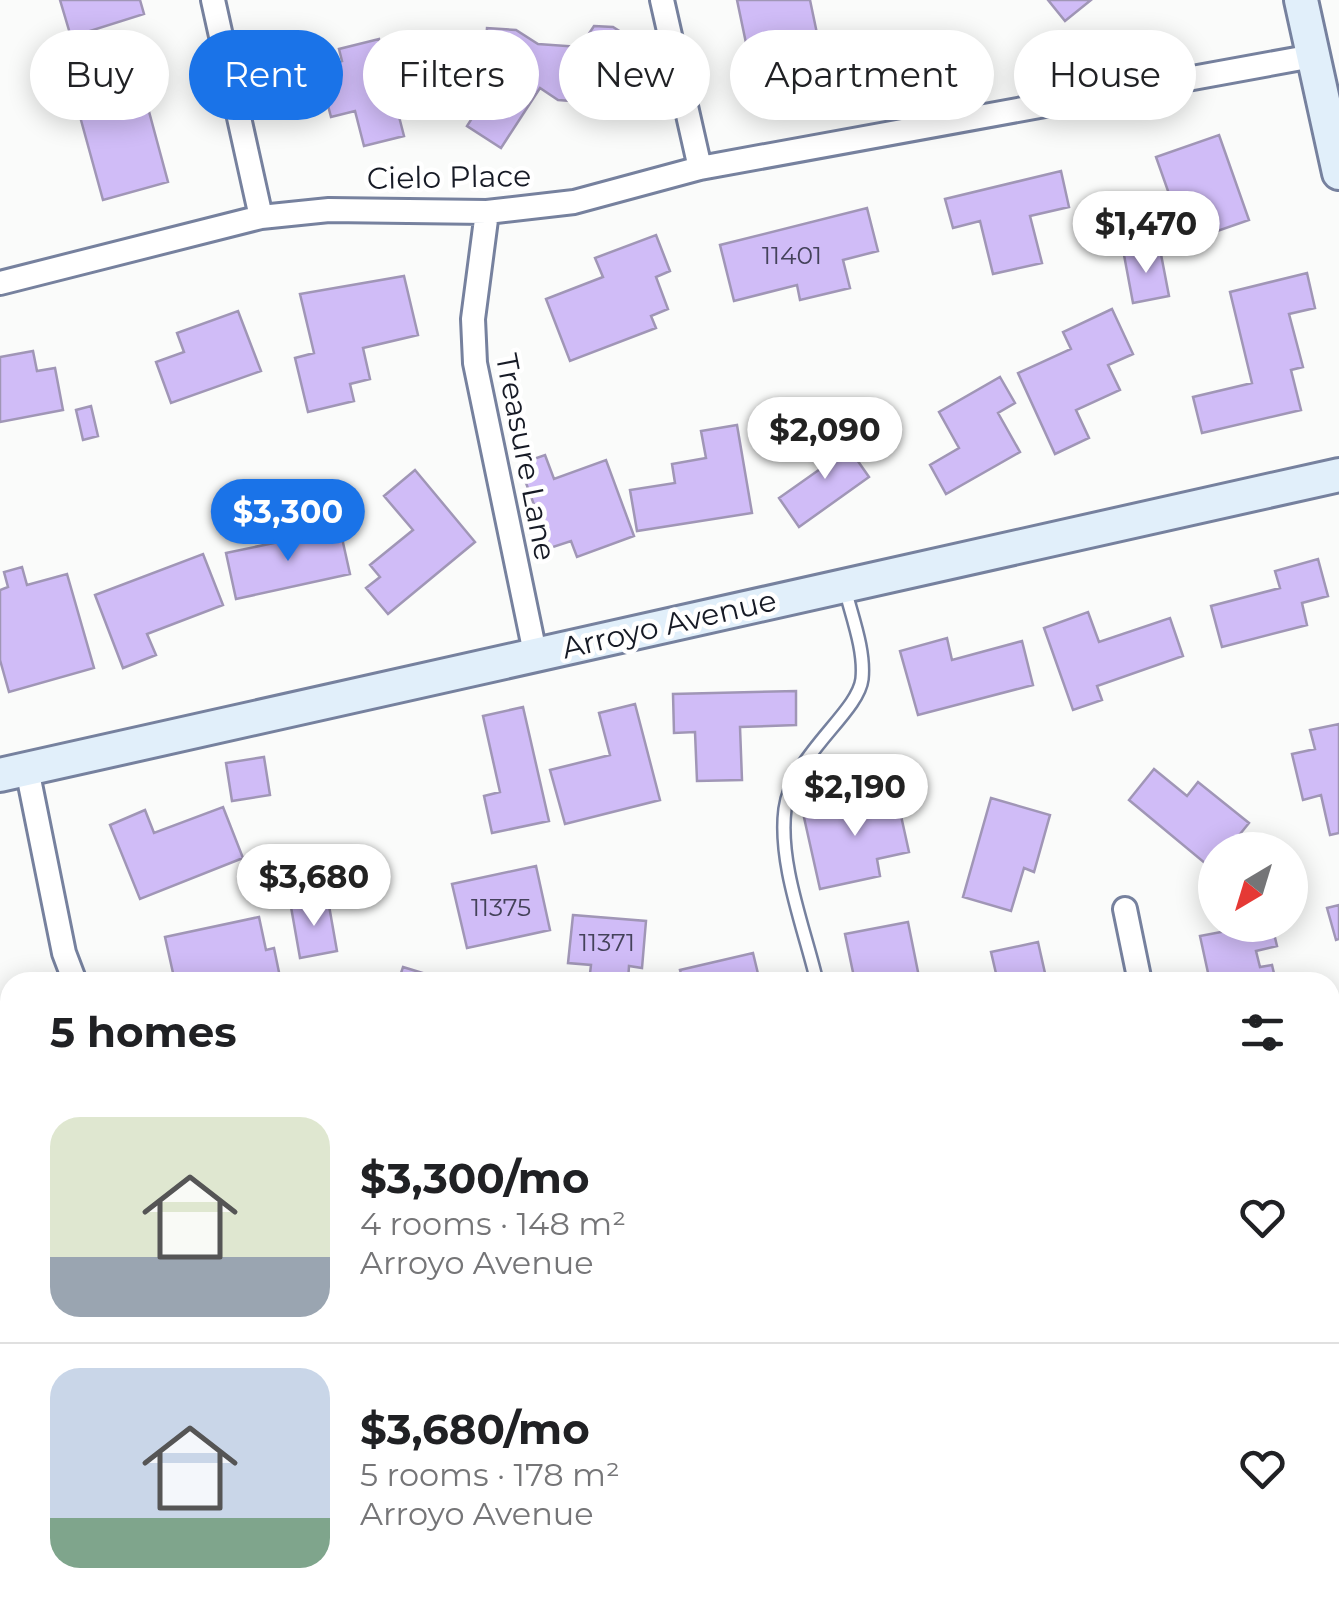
<!DOCTYPE html>
<html lang="en">
<head>
<meta charset="utf-8">
<style>
  body { margin:0; font-family:Montserrat,sans-serif; background:#f2f2f2; color:#202124; height:100vh; display:flex; flex-direction:column; font-size:38px; white-space:nowrap }
  * { box-sizing:border-box; margin:0 }
  p { font-size:32px; color:#757577 }
  .icon { flex:none; width:55px; height:55px; fill:none; stroke:currentColor; stroke-width:2; stroke-linecap:round; stroke-linejoin:round }
  .map { position:relative; flex:1; overflow:hidden }
  .panel { position:absolute; left:0px; top:972px; width:1340px; height:642px; display:flex; flex-direction:column; background:#fff; border-radius:30px 30px 0 0; box-shadow:0 5px 25px #0003 }
  .panel>* { flex:none }
  .top-card { position:absolute; left:30px; top:30px; width:1280px; height:90px; display:flex; gap:20px }
  .needle { width:65px; rotate:218deg }
  .fabs { position:absolute; left:1198px; top:832px; display:grid; gap:20px }
  .fabs a { display:grid; place-items:center; width:110px; height:110px; border-radius:50%; background:#fff; box-shadow:0 5px 25px #0003; font-size:50px }
  .price { position:absolute; translate:-50% -85px; padding:0 22px; border-radius:35px; background:#fff; color:#222; font-size:32px; line-height:65px; filter:drop-shadow(0 2px 5px #0008) }
  .price::after { content:''; position:absolute; left:50%; top:60px; width:30px; height:22px; margin-left:-15px; background:inherit; clip-path:polygon(0 0,100% 0,50% 100%) }
  .price.current { background:#1a73e8; color:#fff }
  ul { padding:0; list-style:none }
  li { display:flex; align-items:center; gap:30px; height:250px; padding:0 50px }
  li+li { border-top:2px solid #e0e0e0 }
  li span { display:grid; place-items:center; flex:none; width:280px; height:200px; border-radius:30px; color:#555 }
  li>.icon { margin-inline-start:auto }
  span .icon { width:120px; height:120px; fill:#fffc; stroke-width:1 }
  li b { font-size:42px }
  h2 { display:flex; justify-content:space-between; align-items:center; height:120px; padding:0 50px; font-size:42px }
  .chip { padding:0 35px; border-radius:45px; background:#fff; box-shadow:0 5px 25px #0003; font-size:35px; line-height:90px }
  .chip.current { background:#1a73e8; color:#fff }
  .map>svg:first-child { display:block }
  .building { fill:#d0bcf7; stroke:#a096b6; stroke-width:2.5 }
  .lines { fill:none; stroke-linecap:round; stroke-linejoin:round }
  .lane-casing { stroke:#76819e; stroke-width:16 }
  .street-casing { stroke:#76819e; stroke-width:28 }
  .secondary-casing { stroke:#76819e; stroke-width:38 }
  .lane { stroke:#fff; stroke-width:11 }
  .street { stroke:#fff; stroke-width:22 }
  .secondary { stroke:#e1effa; stroke-width:32 }
  .labels { text-anchor:middle; dominant-baseline:central; stroke-width:9; stroke-linejoin:round; paint-order:stroke }
  .number-label { font-size:25px; fill:#44425a }
  .street-label { font-size:30px; fill:#161a25; stroke:#fff }
</style>
</head>
<body>
<div class="map">
<svg width="1339" height="1614" viewBox="0 0 1339 1614">
  <rect width="100%" height="100%" fill="#fafbfa"/>
  <path class="building" d="M60,0H140L144,14L71,37Z
    M737,0H810L819,43L765,55L762,40L746,43Z
    M1048,0H1091L1065,21Z
    M594,26L613,27L624,34L620,90L611,104L558,100L540,88L501,148L467,126L498,77L484,68L487,28L516,30L538,44L580,47Z
    M379,39L404,136L364,146L355,111L331,117L318,67L342,61L339,49Z
    M134,56L168,182L103,200L68,73Z
    M1219,135L1249,220L1186,242L1156,157Z
    M1061,171L1069,207L1030,216L1042,263L993,274L980,221L953,228L945,199Z
    M867,208L878,251L843,260L850,288L800,300L797,285L734,301L720,245Z
    M656,235L670,271L656,277L668,309L651,316L656,328L570,361L546,299L603,277L595,258Z
    M1160,249L1169,296L1133,303L1124,255Z
    M1307,273L1315,308L1289,314L1303,367L1291,370L1301,410L1202,433L1193,397L1252,383L1230,292Z
    M404,276L418,335L363,348L370,379L350,384L354,401L308,412L295,358L314,353L300,294Z
    M1112,309L1133,354L1108,365L1120,390L1076,410L1089,438L1055,454L1018,373L1071,349L1063,332Z
    M238,311L261,371L171,403L156,362L184,352L177,333Z
    M33,351L37,371L55,368L63,410L0,422V357Z
    M1000,377L1015,403L998,413L1020,452L946,494L930,465L959,448L939,412Z
    M91,406L98,436L83,440L76,410Z
    M737,425L752,513L637,531L630,490L675,483L672,464L706,458L701,431Z
    M839,434L869,477L799,527L779,498L823,467L812,453Z
    M545,455L554,479L606,460L634,536L577,557L571,541L550,548L519,464Z
    M415,470L475,542L388,614L366,588L380,577L370,565L413,530L384,496Z
    M340,529L350,574L236,599L226,553Z
    M203,554L223,605L147,634L156,655L123,668L95,595Z
    M1318,559L1328,596L1302,603L1307,625L1222,647L1211,606L1280,588L1275,571Z
    M22,567L27,585L67,574L94,668L9,692L0,660V590L8,587L4,572Z
    M1088,612L1099,642L1170,618L1183,656L1097,686L1102,700L1073,710L1044,628Z
    M947,638L952,660L1022,641L1033,685L918,715L900,651Z
    M796,691V725L740,727L742,780L697,781L695,732L674,733L673,694Z
    M635,704L660,800L565,824L550,770L610,755L599,713Z
    M523,707L549,821L492,833L484,796L500,792L483,716Z
    M1339,724V833L1330,835L1321,795L1303,800L1292,754L1315,749L1310,730Z
    M264,757L270,795L232,801L226,763Z
    M1154,769L1187,796L1198,782L1249,823L1227,850H1215L1212,869L1129,800Z
    M896,793L909,852L877,859L880,876L820,889L803,813Z
    M991,798L1050,815L1034,872L1024,868L1011,911L963,897Z
    M223,807L243,858L140,899L110,825L145,810L154,833Z
    M536,866L550,930L467,948L452,884Z
    M328,900L337,951L300,958L291,907Z
    M1339,905V939L1336,940L1327,908Z
    M573,915L646,921L642,968L629,966L628,982H589L591,965L568,963Z
    M259,917L266,950L274,948L281,982H175L165,937Z
    M908,922L920,982H855L845,934Z
    M1237,925H1272L1277,946L1256,951L1260,967L1272,965L1276,982H1210L1200,936L1237,929Z
    M1038,942L1047,982H998L991,952Z
    M753,953L760,982H683L680,970Z
    M403,967L452,982H398Z
    M0,1040L1,1045L10,1043V1088L0,1091Z
    M10,1107V1220L0,1223V1110Z
    M1335,1197L1339,1244L1330,1247V1198Z
    M10,1298V1386L0,1388V1301Z
    M1339,1306V1384L1330,1386V1309Z
    M10,1424V1547L0,1549V1427Z
    M1339,1528V1610L1333,1611L1330,1530Z
    M35,1605L37,1614H0V1607Z
    M229,1605H281L284,1614H231Z
    M472,1605H519L521,1614H474Z
    M929,1605H987L989,1614H931Z
    M1110,1605H1200L1202,1614H1135L1134,1607L1112,1612Z"/>
  <g class="lines">
    <g class="lane-casing">
      <path id="lane" d="M817,982C805,930 778,864 785,809C792,755 858,713 862,679C865,650 852,617 845,589"/>
    </g>
    <g class="street-casing">
      <path id="street" d="M213,0L261,217
        M662,0L700,168
        M487,212L473,319L475,363L535,653
        M0,283L261,217L329,210L487,212L574,202L700,168L1313,56
        M27,769L64,953L75,982
        M1125,909L1140,982
        M0,1270L10,1268
        M1330,1450L1339,1448
        M375,1605L378,1614
        M838,1605L840,1614
        M1264,1605L1266,1614"/>
    </g>
    <g class="secondary-casing">
      <path id="secondary" d="M1301,0L1339,173
        M0,775L1339,475"/>
    </g>
    <use href="#lane" class="lane"/>
    <use href="#street" class="street"/>
    <use href="#secondary" class="secondary"/>
  </g>
  <g class="labels">
    <g class="number-label">
      <text x="792" y="255">11401</text>
      <text x="501" y="907">11375</text>
      <text x="607" y="942">11371</text>
    </g>
    <g class="street-label">
      <text transform="translate(449 177) rotate(-1)">Cielo Place</text>
      <text transform="translate(526 457) rotate(79)">Treasure Lane</text>
      <text transform="translate(669 624) rotate(-13)">Arroyo Avenue</text>
    </g>
  </g>
</svg>
<div class="fabs">
<a><svg class="needle" viewBox="-14 -14 28 28"><path d="M0-13l5 13h-10z" fill="#e53935"/><path d="M0 13l5-13h-10z" fill="#757577"/></svg></a>
</div>
<b class="price" style="left:1146px;top:276px">$1,470</b>
<b class="price" style="left:825px;top:482px">$2,090</b>
<b class="price current" style="left:288px;top:564px">$3,300</b>
<b class="price" style="left:855px;top:839px">$2,190</b>
<b class="price" style="left:314px;top:929px">$3,680</b>
<div class="top-card">
<a class="chip">Buy</a>
<a class="chip current">Rent</a>
<a class="chip">Filters</a>
<a class="chip">New</a>
<a class="chip">Apartment</a>
<a class="chip">House</a>
</div>
<section class="panel">
<h2>5 homes<svg class="icon" aria-label="filters" viewBox="0 0 24 24"><path d="M4 7h16M4 17h16"/><circle cx="9" cy="7" r="2"/><circle cx="15" cy="17" r="2"/></svg></h2>
<ul>
<li><span style="background:linear-gradient(#dfe7d0 70%,#9aa5b1 0)"><svg class="icon" aria-label="home" viewBox="0 0 24 24"><path d="M3 11l9-7 9 7M6 9v11h12V9"/></svg></span><div><b>$3,300/mo</b><p>4 rooms · 148 m²</p><p>Arroyo Avenue</p></div><svg class="icon" aria-label="heart" viewBox="0 0 24 24"><path d="M12 20l-8-8c-3-5 5-10 8-4 3-6 11-1 8 4z"/></svg></li>
<li><span style="background:linear-gradient(#c9d6e8 75%,#7fa58c 0)"><svg class="icon" aria-label="home" viewBox="0 0 24 24"><path d="M3 11l9-7 9 7M6 9v11h12V9"/></svg></span><div><b>$3,680/mo</b><p>5 rooms · 178 m²</p><p>Arroyo Avenue</p></div><svg class="icon" aria-label="heart" viewBox="0 0 24 24"><path d="M12 20l-8-8c-3-5 5-10 8-4 3-6 11-1 8 4z"/></svg></li>
</ul>
</section>
</div>
</body>
</html>
